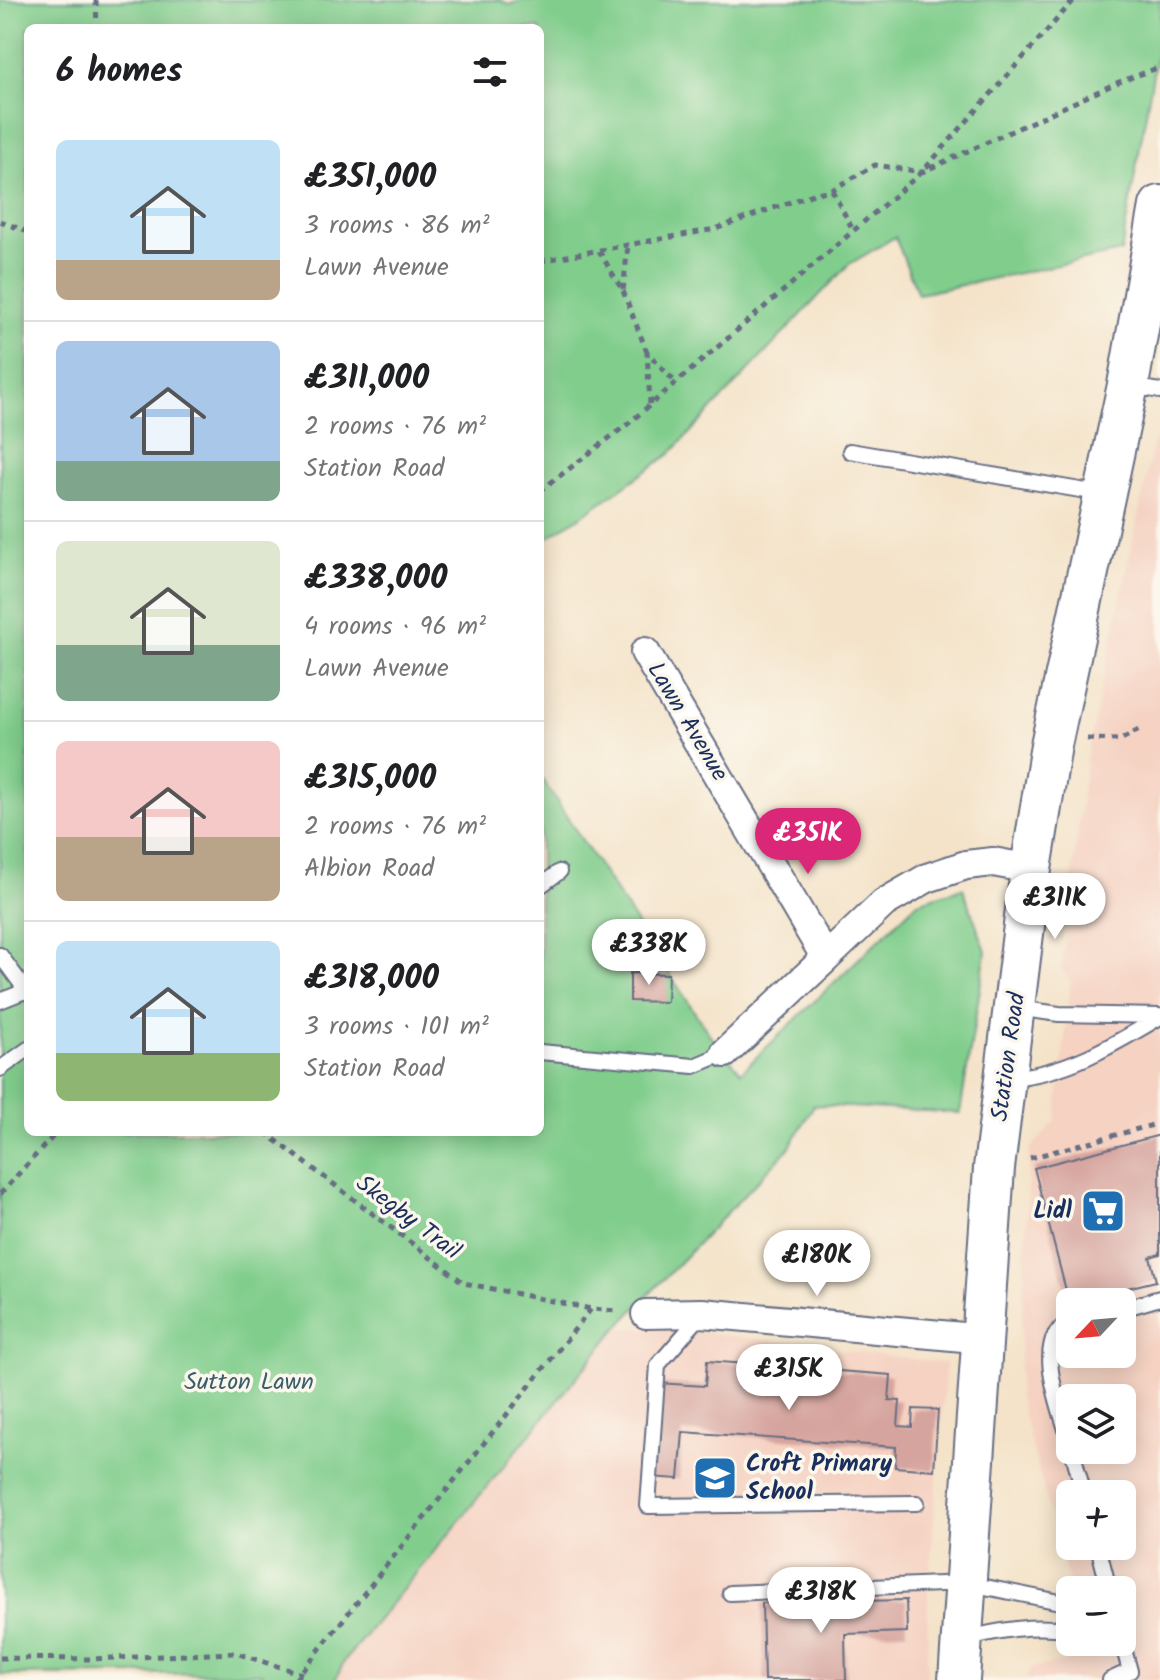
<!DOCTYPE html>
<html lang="en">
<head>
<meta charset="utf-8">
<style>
  body { margin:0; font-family:Kalam,sans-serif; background:#f2f2f2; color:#202124; height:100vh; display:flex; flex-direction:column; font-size:30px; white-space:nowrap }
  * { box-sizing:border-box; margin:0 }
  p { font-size:26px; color:#757577 }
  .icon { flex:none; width:44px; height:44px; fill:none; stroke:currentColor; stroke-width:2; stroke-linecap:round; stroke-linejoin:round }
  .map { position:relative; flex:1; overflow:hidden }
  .panel { position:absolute; left:24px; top:24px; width:520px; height:1112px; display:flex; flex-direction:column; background:#fff; border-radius:12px; box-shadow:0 4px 20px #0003 }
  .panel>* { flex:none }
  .needle { width:52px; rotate:244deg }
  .controls { position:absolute; left:1056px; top:1288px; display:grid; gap:16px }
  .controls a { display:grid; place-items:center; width:80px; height:80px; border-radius:12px; background:#fff; box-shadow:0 4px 20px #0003; font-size:40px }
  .price { position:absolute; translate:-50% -68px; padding:0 18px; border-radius:28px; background:#fff; color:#222; font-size:26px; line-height:52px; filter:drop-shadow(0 2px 4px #0008) }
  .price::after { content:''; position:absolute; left:50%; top:48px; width:24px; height:18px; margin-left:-12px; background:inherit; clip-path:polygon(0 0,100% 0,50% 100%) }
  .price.active { background:#db2777; color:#fff }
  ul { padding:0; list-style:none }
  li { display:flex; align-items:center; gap:24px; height:200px; padding:0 32px }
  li+li { border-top:2px solid #e0e0e0 }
  li span { display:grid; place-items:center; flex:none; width:224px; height:160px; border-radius:12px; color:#555 }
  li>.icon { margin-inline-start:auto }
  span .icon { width:96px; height:96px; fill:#fffc; stroke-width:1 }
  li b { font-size:34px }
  h2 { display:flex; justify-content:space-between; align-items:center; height:96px; padding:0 32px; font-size:34px }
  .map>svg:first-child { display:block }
  .built { fill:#f5d2c2; fill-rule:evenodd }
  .green { fill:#80cd8c; stroke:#4e7e75; stroke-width:2 }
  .building { fill:#d6a49e }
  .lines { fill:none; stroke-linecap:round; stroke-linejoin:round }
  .lane-casing { stroke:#676e83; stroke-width:18 }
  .street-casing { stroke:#676e83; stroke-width:32 }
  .secondary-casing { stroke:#676e83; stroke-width:44 }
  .path { stroke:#676e83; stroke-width:5; stroke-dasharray:6 6; stroke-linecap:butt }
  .lane { stroke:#fff; stroke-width:14 }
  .street { stroke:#fff; stroke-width:28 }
  .secondary { stroke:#fff; stroke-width:40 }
  .labels { text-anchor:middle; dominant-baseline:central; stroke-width:7; stroke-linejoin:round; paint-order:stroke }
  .street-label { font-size:24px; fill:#1b2f5e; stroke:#fbf7ec }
  .poi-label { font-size:24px; font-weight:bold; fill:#1b2f5e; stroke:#fbf7ec; text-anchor:end }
  .park-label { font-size:24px; fill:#395e6c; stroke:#fbf7ec }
</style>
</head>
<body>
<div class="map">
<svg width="1160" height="1680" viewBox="0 0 1160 1680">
  <rect width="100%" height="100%" fill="#fbf7ec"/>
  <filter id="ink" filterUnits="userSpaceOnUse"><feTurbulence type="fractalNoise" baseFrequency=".0125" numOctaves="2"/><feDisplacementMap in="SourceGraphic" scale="16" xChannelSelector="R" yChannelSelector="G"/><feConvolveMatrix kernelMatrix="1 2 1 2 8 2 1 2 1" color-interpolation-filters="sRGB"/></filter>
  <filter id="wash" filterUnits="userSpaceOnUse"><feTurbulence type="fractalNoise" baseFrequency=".006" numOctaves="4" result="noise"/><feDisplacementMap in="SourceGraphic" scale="32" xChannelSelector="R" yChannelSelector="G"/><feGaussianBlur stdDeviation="1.8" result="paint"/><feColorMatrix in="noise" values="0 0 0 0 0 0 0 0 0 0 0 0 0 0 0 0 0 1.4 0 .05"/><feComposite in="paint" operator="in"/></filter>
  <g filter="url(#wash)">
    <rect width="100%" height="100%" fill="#f4e3c9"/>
    <path class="built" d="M1160,426V1680H1025L1031,1668L1068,1660L1069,1583L1018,1394L1030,1149L1056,1121L1071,980L1061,970L1086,760L1154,442ZM1070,1302H1122V1354H1070ZM1070,1398H1122V1450H1070ZM1070,1494H1122V1546H1070ZM1070,1590H1122V1642H1070Z
      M617,1328L676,1329L946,1363L928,1594L927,1680H335L345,1660Z"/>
    <path class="green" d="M0,0H500L508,5L523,0H1160V36L1121,252L918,294L895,237L848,265L670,454L583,515L540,542V28H28V1132H540V776L709,1034L741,1072L918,902L963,888L986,951L960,1113L814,1105L790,1147L617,1328L345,1660L335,1680H259L262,1673L0,1675Z"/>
    <g id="blocks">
      <path class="building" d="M630,973L668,974L667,1002L630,1001Z
        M1160,1135V1254L1150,1257L1156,1281L1069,1302L1034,1168Z
        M707,1361L891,1375L889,1400L900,1401L898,1426L912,1427L913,1409L938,1410L934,1470L895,1467L896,1447L683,1432L679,1479L650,1477L657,1383L705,1386Z
        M906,1600L907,1632L845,1634L846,1680H764L762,1603Z"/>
    </g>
  </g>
  <g filter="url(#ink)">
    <use href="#blocks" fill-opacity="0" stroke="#676e83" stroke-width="2"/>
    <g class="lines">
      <g class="lane-casing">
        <path id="lane" d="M1132,386L1160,391
          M850,451L1104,494
          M540,886L559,872
          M0,955L28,993
          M0,1001L25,991
          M1016,1008L1059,1014L1159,1016
          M540,1052L694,1066L725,1053
          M0,1069L28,1049
          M1007,1078C1064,1075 1112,1046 1160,1017
          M1122,1309L1160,1298
          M702,1314L658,1365L648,1506L917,1503
          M1070,1324C1029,1336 1063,1416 1070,1443
          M1072,1450L1084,1494
          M1098,1546L1108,1585L1104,1590
          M730,1593L965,1583L1070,1604
          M964,1639C1000,1630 1033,1624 1070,1630
          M1110,1680L1130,1671L1122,1642"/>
      </g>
      <g class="street-casing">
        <path id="street" d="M645,652L826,958L884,903L927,878L966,865L993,862L1031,869
          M725,1053L826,958
          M646,1314L702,1313L985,1339"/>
      </g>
      <g class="secondary-casing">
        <path id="secondary" d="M959,1680L994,1168L1031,869L1051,745L1128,385L1160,206"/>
      </g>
      <path class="path" d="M96,0L97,28
        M832,190L854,232
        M0,221L28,232
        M599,251L623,291L628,245
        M540,261L715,229L816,193L832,190L875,165L922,172L1119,82L1160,67
        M623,291L647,352
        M650,404L647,352L676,383
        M540,491L629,423L922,172L1074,0
        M1087,739L1120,740L1139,730
        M265,1132L464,1283L591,1309L618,1311
        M1030,1158L1160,1123
        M0,1194L57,1132
        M0,1658L91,1659L236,1653L302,1674
        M295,1680L591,1309"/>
      <use href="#lane" class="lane"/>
      <use href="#street" class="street"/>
      <use href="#secondary" class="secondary"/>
    </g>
  </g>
  <defs>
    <g id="supermarket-square" transform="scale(2.3)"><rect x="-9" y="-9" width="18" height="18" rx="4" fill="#1f6fb2" stroke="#fbf7ec"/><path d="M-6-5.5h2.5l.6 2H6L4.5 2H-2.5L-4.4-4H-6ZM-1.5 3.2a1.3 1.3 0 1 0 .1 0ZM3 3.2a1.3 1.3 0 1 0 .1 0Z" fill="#fff"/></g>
    <g id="school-square" transform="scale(2.3)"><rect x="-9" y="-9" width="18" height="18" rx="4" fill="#1f6fb2" stroke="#fbf7ec"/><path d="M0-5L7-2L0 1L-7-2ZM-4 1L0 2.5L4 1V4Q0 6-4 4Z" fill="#fff"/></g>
  </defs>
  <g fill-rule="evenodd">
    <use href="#supermarket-square" x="1103" y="1211"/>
    <use href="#school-square" x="715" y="1478"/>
  </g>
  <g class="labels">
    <g class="street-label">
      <text transform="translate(687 722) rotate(59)">Lawn Avenue</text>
      <text transform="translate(1009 1057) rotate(-82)">Station Road</text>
      <text transform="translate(408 1218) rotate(37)">Skegby Trail</text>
    </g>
    <g class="poi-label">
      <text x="1072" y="1211">Lidl</text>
      <text x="746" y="1464" text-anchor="start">Croft Primary<tspan x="746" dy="28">School</tspan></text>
    </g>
    <g class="park-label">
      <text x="249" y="1382">Sutton Lawn</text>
    </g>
  </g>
</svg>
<div class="controls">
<a><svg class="needle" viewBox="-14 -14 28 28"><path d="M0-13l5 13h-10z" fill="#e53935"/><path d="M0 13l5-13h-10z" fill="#757577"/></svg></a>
<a><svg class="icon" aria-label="layers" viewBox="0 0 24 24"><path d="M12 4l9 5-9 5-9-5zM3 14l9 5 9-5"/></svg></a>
<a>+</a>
<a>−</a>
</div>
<b class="price active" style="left:808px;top:876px">£351K</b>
<b class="price" style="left:1055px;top:941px">£311K</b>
<b class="price" style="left:649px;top:987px">£338K</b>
<b class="price" style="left:817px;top:1298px">£180K</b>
<b class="price" style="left:789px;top:1412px">£315K</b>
<b class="price" style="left:821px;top:1635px">£318K</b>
<section class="panel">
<h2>6 homes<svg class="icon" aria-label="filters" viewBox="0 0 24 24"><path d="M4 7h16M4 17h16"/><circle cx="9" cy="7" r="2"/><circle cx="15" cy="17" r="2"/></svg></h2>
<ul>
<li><span style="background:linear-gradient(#bfe0f5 75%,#b9a48a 0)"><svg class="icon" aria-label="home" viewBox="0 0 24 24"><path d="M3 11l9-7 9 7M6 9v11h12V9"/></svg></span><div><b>£351,000</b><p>3 rooms · 86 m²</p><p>Lawn Avenue</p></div></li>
<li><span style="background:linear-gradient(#a9c7e8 75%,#7fa58c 0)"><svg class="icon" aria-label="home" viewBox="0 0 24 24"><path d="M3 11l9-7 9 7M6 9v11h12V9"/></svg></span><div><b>£311,000</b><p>2 rooms · 76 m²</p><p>Station Road</p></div></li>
<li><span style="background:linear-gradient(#dfe7d0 65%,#7fa58c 0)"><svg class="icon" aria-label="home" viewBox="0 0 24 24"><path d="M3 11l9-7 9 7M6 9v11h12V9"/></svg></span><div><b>£338,000</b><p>4 rooms · 96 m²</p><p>Lawn Avenue</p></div></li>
<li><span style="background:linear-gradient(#f6c9c9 60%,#b9a48a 0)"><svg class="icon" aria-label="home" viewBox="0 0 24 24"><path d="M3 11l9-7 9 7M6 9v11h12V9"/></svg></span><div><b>£315,000</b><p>2 rooms · 76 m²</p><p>Albion Road</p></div></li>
<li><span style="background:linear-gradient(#bfe0f5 70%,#8fb573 0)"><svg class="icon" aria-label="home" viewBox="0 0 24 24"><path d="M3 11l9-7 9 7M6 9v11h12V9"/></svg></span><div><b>£318,000</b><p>3 rooms · 101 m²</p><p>Station Road</p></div></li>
</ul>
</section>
</div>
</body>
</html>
